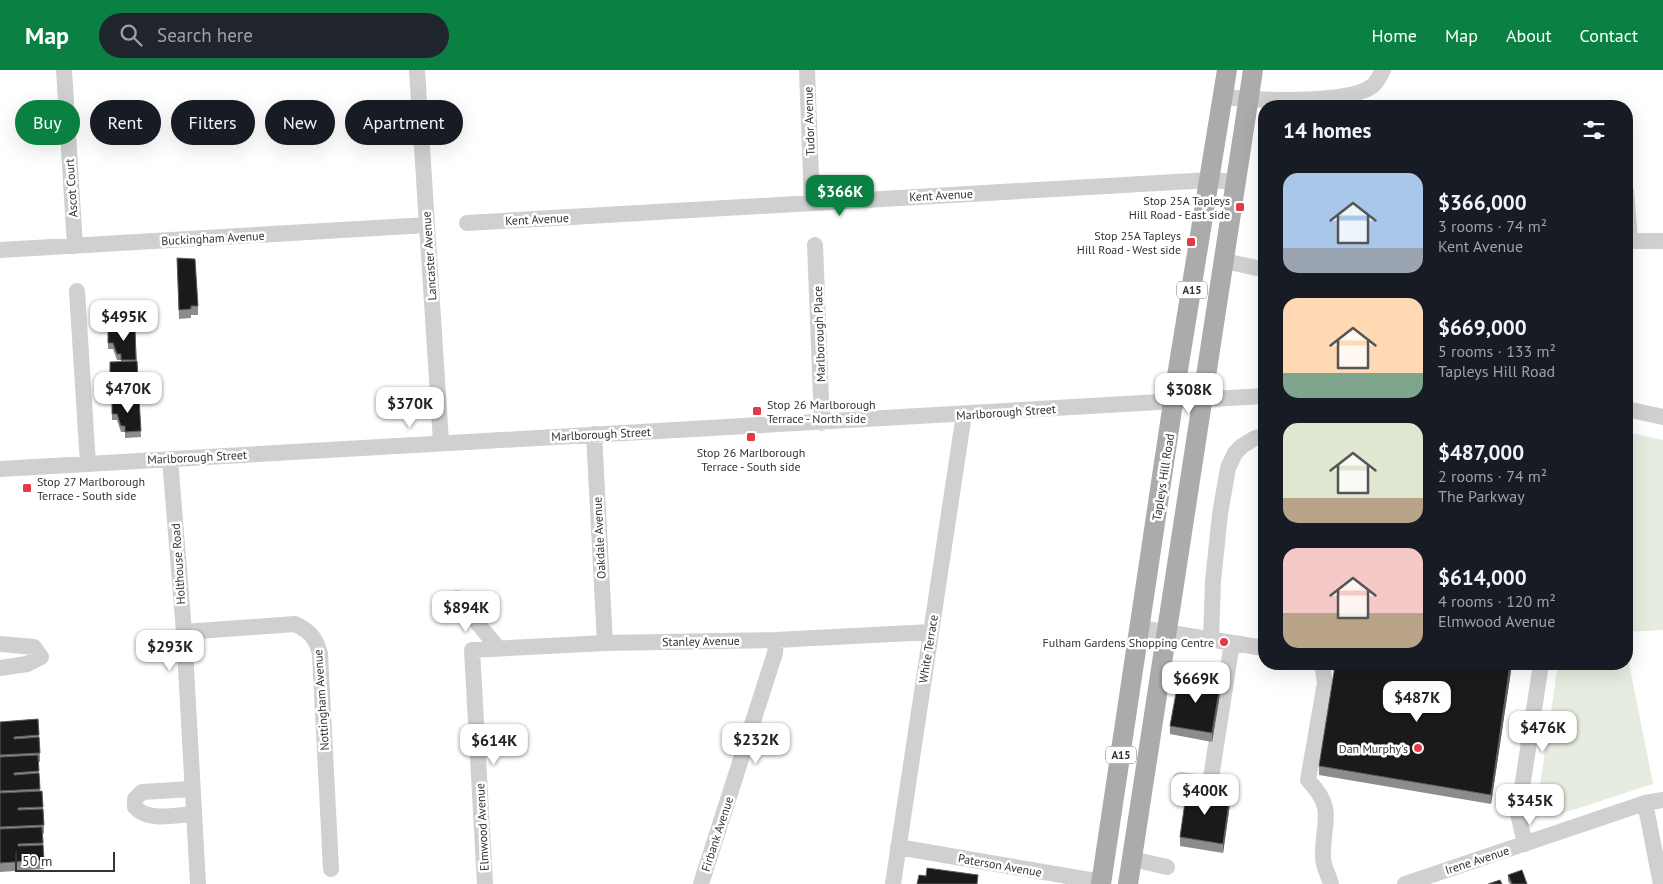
<!DOCTYPE html>
<html lang="en">
<head>
<meta charset="utf-8">
<style>
  body { margin:0; font-family:"PT Sans",sans-serif; background:#20242c; color:#f1f3f6; height:100vh; display:flex; flex-direction:column; font-size:19px; white-space:nowrap }
  * { box-sizing:border-box; margin:0 }
  p { font-size:16px; color:#9ea1a6 }
  .icon { flex:none; width:28px; height:28px; fill:none; stroke:currentColor; stroke-width:2; stroke-linecap:round; stroke-linejoin:round }
  .map { position:relative; flex:1; overflow:hidden }
  .side { position:absolute; left:1258px; top:30px; width:375px; height:570px; display:flex; flex-direction:column; background:#171b24; border-radius:20px; box-shadow:0 5px 20px #0002 }
  .side>* { flex:none }
  .guide { position:absolute; left:15px; top:30px; width:475px; height:45px; display:flex; gap:10px }
  .scale { position:absolute; left:15px; bottom:12px; width:100px; box-sizing:border-box; padding-left:5px; border:2px solid #333; border-top:0; font-size:14px; line-height:18px; white-space:nowrap; color:#333; -webkit-text-stroke:4px #fff; paint-order:stroke }
  .price { position:absolute; translate:-50% -42px; padding:0 11px; border-radius:10px; background:#fff; color:#222; font-size:16px; line-height:32px; filter:drop-shadow(0 1px 2px #0008) }
  .price::after { content:''; position:absolute; left:50%; top:30px; width:15px; height:11px; margin-left:-8px; background:inherit; clip-path:polygon(0 0,100% 0,50% 100%) }
  .price.current { background:#0b8043; color:#fff }
  ul { padding:0; list-style:none }
  li { display:flex; align-items:center; gap:15px; height:125px; padding:0 25px }
  li span { display:grid; place-items:center; flex:none; width:140px; height:100px; border-radius:15px; color:#555 }
  li>.icon { margin-inline-start:auto }
  span .icon { width:60px; height:60px; fill:#fffc; stroke-width:1 }
  li b { font-size:21px }
  h2 { display:flex; justify-content:space-between; align-items:center; height:60px; padding:0 25px; font-size:21px }
  .pill { padding:0 18px; border-radius:22px; background:#171b24; box-shadow:0 5px 20px #0002; font-size:18px; line-height:45px }
  .pill.current { background:#0b8043; color:#fff }
  header { display:flex; align-items:center; gap:30px; box-sizing:border-box; height:70px; padding:0 25px; background:#0b8043; color:#fff }
  header strong { font-size:24px }
  nav { display:flex; gap:28px; margin-inline-start:auto; font-size:18px }
  .search { width:350px; height:45px; background:#20242c; display:flex; align-items:center; gap:12px; box-sizing:border-box; padding:0 18px; border-radius:28px; color:#9ea1a6; font-size:19px }
  .map>svg:first-child { display:block }
  .park { fill:#e6ecdf }
  .lines { fill:none; stroke-linecap:round; stroke-linejoin:round }
  .minor { stroke:#d0d0d0; stroke-width:16 }
  .major { stroke:#ababab; stroke-width:20 }
  .wall { fill:#8c8c8c }
  .shaded-wall { fill:#5f5f5f }
  .building { fill:#1a1a1a; stroke:#5f5f5f }
  .poi-dot { fill:#e63946; stroke:#fff; stroke-width:2 }
  .labels { text-anchor:middle; dominant-baseline:central; stroke-width:5; stroke-linejoin:round; paint-order:stroke }
  .shield { fill:#fff; stroke:#707070; stroke-width:1 }
  .shield-label { font-size:11px; font-weight:bold; fill:#333 }
  .street-label { font-size:12px; fill:#333; stroke:#fff }
  .poi-label { font-size:12px; fill:#333; stroke:#fff; text-anchor:end }
</style>
</head>
<body>
<header>
<strong>Map</strong>
<div class="search"><svg class="icon" aria-label="search" viewBox="0 0 24 24"><circle cx="10" cy="10" r="6"/><path d="M15 15l6 6"/></svg>Search here</div>
<nav><a>Home</a><a>Map</a><a>About</a><a>Contact</a></nav>
</header>
<div class="map">
<svg width="1663" height="814" viewBox="0 0 1663 814">
  <rect width="100%" height="100%" fill="#fff"/>
  <path class="park" d="M1626,362L1663,370V560L1626,562Z
    M1626,578L1653,714L1551,747L1542,744L1537,735L1558,594H1626Z"/>
  <g class="lines">
    <path class="minor" d="M64,0L75,176
      M417,0L441,372
      M807,0L812,133
      M1222,27C1254,30 1348,35 1372,16C1377,13 1380,5 1383,0
      M1626,121L1630,170
      M467,153L1210,110L1236,112
      M1626,171H1663
      M815,175L822,353
      M0,180L427,155
      M1224,191L1257,198
      M77,221L88,394
      M1626,339L1663,347
      M594,364L605,573
      M170,389L184,562L198,814
      M0,399L1264,326
      M457,528L498,578
      M1140,558L1264,578
      M184,562L295,554C310,561 316,568 320,584L331,799
      M1211,569L1213,511L1220,444L1228,398L1235,383L1242,376L1255,368L1264,366
      M0,574L34,577L41,587L27,594L0,598
      M1322,594L1325,613L1308,710C1337,740 1322,752 1323,788C1323,796 1329,806 1331,814
      M1180,710L1210,714L1232,573
      M192,719L142,722L135,729V737C148,752 175,745 194,744
      M1645,733L1661,814
      M1525,774L1518,744L1541,594
      M898,777L1102,812
      M1132,789L1167,797
      M485,814L472,580L605,573L776,570L931,562
      M701,814L775,583L776,570
      M893,814L964,344
      M1405,814L1645,733L1663,730"/>
    <path class="major" d="M1101,814L1177,306L1227,0
      M1128,814L1253,0"/>
  </g>
  <path class="wall" d="M1264,93V153H1262L1259,94Z
    M177,188L198,236V245H191V248L179,249Z
    M135,257L141,367L125,368V362H121L117,350H112V330L123,329V325H119L118,319H115V313H110V292H121V290H117L113,279H108V258Z
    M1331,594H1512L1491,734L1319,705V696L1334,602Z
    M1206,612L1220,624L1212,672L1170,664V656L1190,614Z
    M38,649L40,683V692H38L39,703L40,721H42L44,755V763L43,764L44,799L0,802V652Z
    M1230,734L1223,783L1180,776V767Z
    M1508,805L1527,814H1510L1508,811Z"/>
  <path class="shaded-wall" d="M1510,594H1512L1491,734V725Z
    M1220,615V624L1212,672V663Z
    M1230,725V734L1223,783V774Z"/>
  <path class="building" d="M1264,93V141L1262,142L1259,94Z
    M177,188L195,189L198,236H191V239L179,240Z
    M135,257L136,290H121V284H117L113,273H108V258Z
    M137,291L139,324L123,325V319H119L118,313H115V307H110V292Z
    M139,328L141,361L125,362V356H121L117,344H112V330Z
    M1334,594H1510L1491,725L1319,696L1335,596Z
    M1192,601L1206,604L1205,612L1220,615L1212,663L1170,656L1178,612L1190,614Z
    M38,649L39,665L14,667V669L39,667L40,683L0,685V652Z
    M38,685L39,701L14,703V705L39,703L40,719L0,721V687Z
    M1187,718L1230,725L1223,774L1180,767Z
    M42,721L43,737L18,738V740L43,739L44,755L0,757V723Z
    M42,757L43,773L18,774V776L43,775L44,790L0,793V759Z
    M927,798L978,805L977,814H917L919,805L926,806Z
    M1522,800L1527,814H1512L1508,805Z
    M1500,810L1502,814H1488Z"/>
  <g class="poi-dot">
    <rect x="1235" y="132" width="10" height="10" rx="2.5"/>
    <rect x="1186" y="167" width="10" height="10" rx="2.5"/>
    <rect x="752" y="336" width="10" height="10" rx="2.5"/>
    <rect x="746" y="362" width="10" height="10" rx="2.5"/>
    <rect x="22" y="413" width="10" height="10" rx="2.5"/>
    <circle cx="1224" cy="572" r="5"/>
    <circle cx="1418" cy="678" r="5"/>
  </g>
  <g class="labels">
    <g class="shield">
      <rect x="1177" y="211.5" width="30" height="17" rx="4"/>
      <rect x="1106" y="676.5" width="30" height="17" rx="4"/>
    </g>
    <g class="shield-label">
      <text x="1192" y="220">A15</text>
      <text x="1121" y="685">A15</text>
    </g>
    <g class="street-label">
      <text transform="translate(809 51) rotate(-92)">Tudor Avenue</text>
      <text transform="translate(71 118) rotate(-94)">Ascot Court</text>
      <text transform="translate(941 125) rotate(-3)">Kent Avenue</text>
      <text transform="translate(537 149) rotate(-3)">Kent Avenue</text>
      <text transform="translate(213 168) rotate(-3)">Buckingham Avenue</text>
      <text transform="translate(429 186) rotate(-94)">Lancaster Avenue</text>
      <text transform="translate(819 264) rotate(-92)">Marlborough Place</text>
      <text transform="translate(1006 342) rotate(-4)">Marlborough Street</text>
      <text transform="translate(601 364) rotate(-3)">Marlborough Street</text>
      <text transform="translate(197 387) rotate(-3)">Marlborough Street</text>
      <text transform="translate(1163 407) rotate(-81)">Tapleys Hill Road</text>
      <text transform="translate(599 468) rotate(-93)">Oakdale Avenue</text>
      <text transform="translate(178 494) rotate(-94)">Holthouse Road</text>
      <text transform="translate(701 571) rotate(-1)">Stanley Avenue</text>
      <text transform="translate(928 579) rotate(-81)">White Terrace</text>
      <text transform="translate(321 630) rotate(-94)">Nottingham Avenue</text>
      <text transform="translate(482 757) rotate(-93)">Elmwood Avenue</text>
      <text transform="translate(717 764) rotate(-72)">Firbank Avenue</text>
      <text transform="translate(1477 790) rotate(-18)">Irene Avenue</text>
      <text transform="translate(1000 795) rotate(10)">Paterson Avenue</text>
    </g>
    <g class="poi-label">
      <text x="1230" y="130">Stop 25A Tapleys<tspan x="1230" dy="14">Hill Road - East side</tspan></text>
      <text x="1181" y="165">Stop 25A Tapleys<tspan x="1181" dy="14">Hill Road - West side</tspan></text>
      <text x="767" y="334" text-anchor="start">Stop 26 Marlborough<tspan x="767" dy="14">Terrace - North side</tspan></text>
      <text x="751" y="382" text-anchor="middle">Stop 26 Marlborough<tspan x="751" dy="14">Terrace - South side</tspan></text>
      <text x="37" y="411" text-anchor="start">Stop 27 Marlborough<tspan x="37" dy="14">Terrace - South side</tspan></text>
      <text x="1214" y="572">Fulham Gardens Shopping Centre</text>
      <text x="1408" y="678">Dan Murphy's</text>
    </g>
  </g>
</svg>
<div class="scale">50 m</div>
<b class="price current" style="left:840px;top:147px">$366K</b>
<b class="price" style="left:124px;top:272px">$495K</b>
<b class="price" style="left:128px;top:344px">$470K</b>
<b class="price" style="left:1189px;top:345px">$308K</b>
<b class="price" style="left:410px;top:359px">$370K</b>
<b class="price" style="left:466px;top:563px">$894K</b>
<b class="price" style="left:170px;top:602px">$293K</b>
<b class="price" style="left:1196px;top:634px">$669K</b>
<b class="price" style="left:1417px;top:653px">$487K</b>
<b class="price" style="left:1543px;top:683px">$476K</b>
<b class="price" style="left:756px;top:695px">$232K</b>
<b class="price" style="left:494px;top:696px">$614K</b>
<b class="price" style="left:1205px;top:746px">$400K</b>
<b class="price" style="left:1530px;top:756px">$345K</b>
<div class="guide">
<a class="pill current">Buy</a>
<a class="pill">Rent</a>
<a class="pill">Filters</a>
<a class="pill">New</a>
<a class="pill">Apartment</a>
</div>
<section class="side">
<h2>14 homes<svg class="icon" aria-label="filters" viewBox="0 0 24 24"><path d="M4 7h16M4 17h16"/><circle cx="9" cy="7" r="2"/><circle cx="15" cy="17" r="2"/></svg></h2>
<ul>
<li><span style="background:linear-gradient(#a9c7e8 75%,#9aa5b1 0)"><svg class="icon" aria-label="home" viewBox="0 0 24 24"><path d="M3 11l9-7 9 7M6 9v11h12V9"/></svg></span><div><b>$366,000</b><p>3 rooms · 74 m²</p><p>Kent Avenue</p></div></li>
<li><span style="background:linear-gradient(#ffd9b3 75%,#7fa58c 0)"><svg class="icon" aria-label="home" viewBox="0 0 24 24"><path d="M3 11l9-7 9 7M6 9v11h12V9"/></svg></span><div><b>$669,000</b><p>5 rooms · 133 m²</p><p>Tapleys Hill Road</p></div></li>
<li><span style="background:linear-gradient(#dfe7d0 75%,#b9a48a 0)"><svg class="icon" aria-label="home" viewBox="0 0 24 24"><path d="M3 11l9-7 9 7M6 9v11h12V9"/></svg></span><div><b>$487,000</b><p>2 rooms · 74 m²</p><p>The Parkway</p></div></li>
<li><span style="background:linear-gradient(#f6c9c9 65%,#b9a48a 0)"><svg class="icon" aria-label="home" viewBox="0 0 24 24"><path d="M3 11l9-7 9 7M6 9v11h12V9"/></svg></span><div><b>$614,000</b><p>4 rooms · 120 m²</p><p>Elmwood Avenue</p></div></li>
</ul>
</section>
</div>
</body>
</html>
